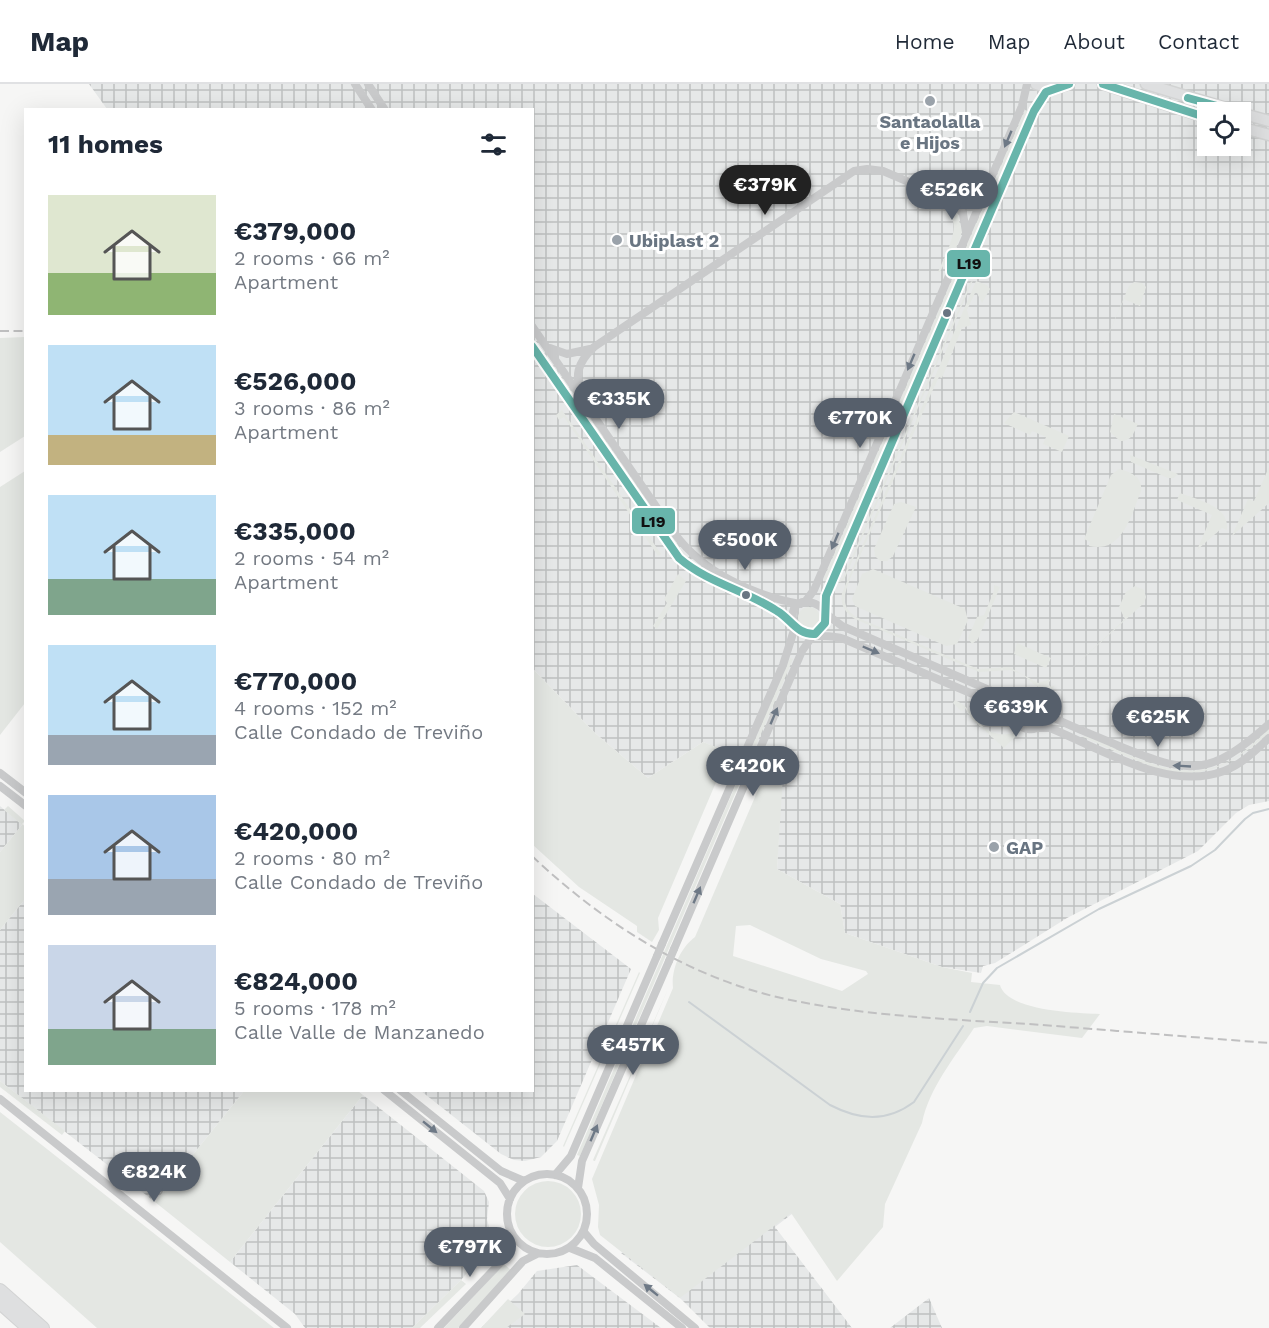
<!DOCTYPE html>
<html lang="en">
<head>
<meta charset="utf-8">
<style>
  body { margin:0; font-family:"Work Sans",sans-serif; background:#f6f6f7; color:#1f2937; height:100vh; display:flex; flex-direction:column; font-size:22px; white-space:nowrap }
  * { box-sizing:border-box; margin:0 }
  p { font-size:20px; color:#747a83 }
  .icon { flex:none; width:33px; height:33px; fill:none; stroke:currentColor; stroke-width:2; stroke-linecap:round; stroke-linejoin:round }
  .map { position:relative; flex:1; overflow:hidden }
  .panel { position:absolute; left:24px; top:24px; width:510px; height:984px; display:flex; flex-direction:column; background:#fff; border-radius:0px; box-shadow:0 6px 24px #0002 }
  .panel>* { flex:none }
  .fabs { position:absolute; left:1197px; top:18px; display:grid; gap:12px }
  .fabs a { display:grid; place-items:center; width:54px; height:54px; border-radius:0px; background:#fff; box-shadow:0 6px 24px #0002; font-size:30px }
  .price { position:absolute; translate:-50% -51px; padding:0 14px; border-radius:21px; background:#565f6b; color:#fff; font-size:20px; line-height:39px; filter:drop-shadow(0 2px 3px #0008) }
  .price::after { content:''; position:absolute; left:50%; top:36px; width:18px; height:14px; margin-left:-9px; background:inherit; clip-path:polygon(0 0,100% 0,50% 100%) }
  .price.selected { background:#222; color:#fff }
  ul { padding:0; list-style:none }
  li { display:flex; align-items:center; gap:18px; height:150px; padding:0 24px }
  li span { display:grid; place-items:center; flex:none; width:168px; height:120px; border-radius:0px; color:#555 }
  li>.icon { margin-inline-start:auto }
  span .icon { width:72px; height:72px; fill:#fffc; stroke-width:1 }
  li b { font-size:26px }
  h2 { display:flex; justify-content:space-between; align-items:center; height:72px; padding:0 24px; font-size:26px }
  header { display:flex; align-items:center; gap:36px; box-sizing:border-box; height:84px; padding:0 30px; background:#fff; border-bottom:2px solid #e0e1e3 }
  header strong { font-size:28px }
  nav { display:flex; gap:33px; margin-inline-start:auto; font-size:21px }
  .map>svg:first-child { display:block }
  .industrial { fill:url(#industrial-grid); fill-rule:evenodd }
  .green { fill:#e4e7e3; fill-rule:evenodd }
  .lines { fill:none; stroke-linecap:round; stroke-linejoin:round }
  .stream { stroke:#cbd1d4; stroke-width:2 }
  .secondary-casing { stroke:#d2d3d3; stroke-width:13 }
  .primary-casing { stroke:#d2d3d3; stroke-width:14 }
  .minor { stroke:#c9cacb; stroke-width:8 }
  .secondary { stroke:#dedfe0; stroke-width:10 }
  .primary { stroke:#dedfe0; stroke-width:12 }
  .rail { stroke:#c0c0c1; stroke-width:2; stroke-dasharray:9 4.5; stroke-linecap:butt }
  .minor-bridge { stroke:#c9cacb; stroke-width:8 }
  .bus-1-casing { stroke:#fff; stroke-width:12 }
  .bus-1 { stroke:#68b5ab; stroke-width:8 }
  .oneway { fill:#6e7986 }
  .poi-dot { fill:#9aa2aa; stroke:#fff; stroke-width:2 }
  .bus-dot { fill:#697582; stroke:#fff; stroke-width:2 }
  .labels { text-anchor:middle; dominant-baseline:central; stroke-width:6; stroke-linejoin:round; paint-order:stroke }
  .poi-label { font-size:18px; font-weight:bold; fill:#697582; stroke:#fff; text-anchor:start }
  .line-badge { stroke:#fff; stroke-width:2 }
  .pale-badge-label { font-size:16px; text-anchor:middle; font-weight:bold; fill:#111 }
</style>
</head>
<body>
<header>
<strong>Map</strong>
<nav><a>Home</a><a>Map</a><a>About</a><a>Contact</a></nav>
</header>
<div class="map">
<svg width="1269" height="1244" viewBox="0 0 1269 1244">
  <defs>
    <pattern id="industrial-grid" width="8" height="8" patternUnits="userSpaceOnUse" patternTransform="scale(1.5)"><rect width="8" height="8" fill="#e6e8e8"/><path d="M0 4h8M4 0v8" fill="none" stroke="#bec1c1"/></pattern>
  </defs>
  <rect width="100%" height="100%" fill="#f6f6f5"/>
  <path class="industrial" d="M89,0H1269V717L1249,721L1236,729L1198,767L1067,834L995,879L983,882L981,889L942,883L845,849L840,820L777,785L782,692L703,658L648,694L595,649L533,585L532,26L107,25ZM1208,28H1240V62H1208Z
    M0,722L22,741L0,768Z
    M533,810L631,885L557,1057L541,1073L525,1077L514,1076L501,1070L421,1007L532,1006Z
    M25,815L26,1006L244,1007L155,1118L0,997V846Z
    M363,1011L484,1107L489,1118L487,1135L493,1158L461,1196L412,1244H305L295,1230L230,1178Z
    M850,1085L775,1143L852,1244H710L681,1215L621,1169Z
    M577,1181L661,1244H481L518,1210L537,1187Z
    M929,1214L942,1244H890Z"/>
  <path class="green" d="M1025,26L1028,27L827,497L823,496Z
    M940,116L957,128L962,148L955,167L949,170L940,188H938C948,164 967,136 939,119Z
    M973,196L844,496L835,500L843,494L970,199Z
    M976,197L987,201L990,205L982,219L977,209H975L967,226L971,241L962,244L942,294L939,293L930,312L850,495C844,511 840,522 856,533L978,585L1009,583L1038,599L1051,595L1048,600L1051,603L1056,601L1049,607L1036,602L1023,591L1011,586L979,588L855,535C845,529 840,521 842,509Z
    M1134,198L1142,199L1146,203L1140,222L1124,215L1099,272L1129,202Z
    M532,250L685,471L711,491L771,517L770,519L709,491L682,471Z
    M25,253V352L0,368V254Z
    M562,326L661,470L658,472L564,333L559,336L556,331Z
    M1014,328L1069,352L1062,368L1043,360L1046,353L1032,347L1030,351L1004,339Z
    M1114,330L1138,340C1133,350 1132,357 1120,357L1110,348Z
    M1130,371L1178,390L1174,394H1168L1131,378Z
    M1269,383V419L1232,452L1248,415L1254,417Z
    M1119,385C1131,388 1143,393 1141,407C1131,432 1122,470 1089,462L1090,458L1084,455L1111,391Z
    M25,387V619L0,651V403Z
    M1180,409C1198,416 1230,422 1227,446L1222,444L1197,466L1212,431L1177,416Z
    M901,418L916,423L893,472L887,477H880L875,472L874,465L894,420Z
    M873,485L965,525L968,536L957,560L946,562L855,522L852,515L862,490Z
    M678,490L686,497L657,545L653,542L667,519L664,515Z
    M994,501L1000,503L978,555L972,560L968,554L977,533L984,531L994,507Z
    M1135,502L1144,506L1146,513L1144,519L1056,599L1125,535L1119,523L1126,508Z
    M798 534a11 11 0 1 1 22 0a11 11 0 1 1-22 0Z
    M1017,559L1051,574L1046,584L1014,570Z
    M790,574L793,575L580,1072L577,1071Z
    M533,585L595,649L648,694L703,658L729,668L720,688L715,685L711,692L717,696L658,834L659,846L652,858L637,848V842L579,803L533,761Z
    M955,616C974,624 976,644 995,649C1003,652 1011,649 1018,650L1004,664L971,634L965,624L961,627L953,619Z
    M1269,645V649C1195,714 1164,688 1083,653L1085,651C1131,671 1184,704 1233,675C1246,667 1258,655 1269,645Z
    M767,685L783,692L777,785L840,820L845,849L942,883L972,889L971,898L1000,901C1007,927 1076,929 1100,930L1082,954L987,942L974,944C955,973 929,1004 922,1039L885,1120L883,1143L837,1197L791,1129L680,1214L600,1151L598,1143L599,1121L592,1095L673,904C671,886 680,864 695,853ZM750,841L821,875L866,887L868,890L842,907L733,872L736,842Z
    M8,722L25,737L22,740L26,743L25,815L0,846V768L22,741L4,726Z
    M639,888L640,889L564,1063L563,1062Z
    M668,905L595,1077H594L593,1076Z
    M0,997L65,1047L62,1051L0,1003Z
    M358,1007L363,1011L230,1178L155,1118L244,1007Z
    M0,1028L274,1244H97L0,1158Z
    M515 1130a33 33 0 1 1 66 0a33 33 0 1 1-66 0Z
    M504,1180L511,1186L458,1244H444Z
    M461,1196L466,1200L420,1244H412Z
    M508,1215L525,1230L506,1244H481Z"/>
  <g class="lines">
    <path class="stream" d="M689,918L830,1021C859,1036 886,1039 914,1018L963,942
      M970,928L983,899L997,884L1099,825L1191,782L1215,766L1245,735L1253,729L1269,725"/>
    <g class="secondary-casing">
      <path id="secondary" d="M1036,0L1053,5L1069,0
        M1103,0L1208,34
        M1146,0L1239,28
        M1240,29L1269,37
        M1240,43L1269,51"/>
    </g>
    <g class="primary-casing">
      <path id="primary" d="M0,1206L43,1244
        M0,1219L28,1244"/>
    </g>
    <path class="minor" d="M355,0L372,26
      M368,0L385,26
      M951,116L975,113L984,104
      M532,242L675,450C703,488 754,512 800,520
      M532,261L665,456C700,503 731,499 776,526C786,532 793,546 804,550C814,554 830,550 844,555L1003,623C1012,629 1016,644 1028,645C1047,648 1050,624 1038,615L1025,614L1015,623V635
      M550,264L567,270L590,265
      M582,314C574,292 577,279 594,263L854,87L867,85L883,87L951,116L963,130L966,148
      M805,518L814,506L1022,22L1027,0
      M824,525L826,512L1034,27L1043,12L1053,5
      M825,529L842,542L996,609L1014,615L1023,614
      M794,540C783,496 855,527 815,550
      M1046,630C1069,642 1094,651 1119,662C1189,691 1210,693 1269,640
      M1037,644H1050C1102,665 1168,708 1224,687C1242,680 1255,667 1269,654
      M0,689L26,709
      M0,702L26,722
      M662,860L783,581L795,543
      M674,865L802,567L814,550
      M384,1006L500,1099L510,1115
      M400,1006L501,1087L524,1097
      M0,1015L287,1244
      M507 1130a40 40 0 1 1 80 0a40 40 0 1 1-80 0Z
      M555,1091L571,1072L657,872
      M578,1104L582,1077L669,877
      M584,1148L594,1160L695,1244
      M570,1164L595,1174L682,1244
      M438,1244L503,1176L514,1153
      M463,1244L523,1177L537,1170"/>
    <use href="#secondary" class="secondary"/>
    <use href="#primary" class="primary"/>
    <path class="rail" d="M0,247H26
      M532,772C601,837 684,891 777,913C860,932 945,935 1029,940C1109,946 1189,953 1269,959"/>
    <path class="minor-bridge" d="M657,872L662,860
      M669,877L674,865"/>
    <g class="bus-1-casing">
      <path id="bus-1" d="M1103,0L1208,34
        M1188,14L1239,28
        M532,262L679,474C708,499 745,506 777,527C791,535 797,551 815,550L825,539L826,512L1034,27L1046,8L1069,0"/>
    </g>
    <use href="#bus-1" class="bus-1"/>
  </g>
  <defs><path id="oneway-solid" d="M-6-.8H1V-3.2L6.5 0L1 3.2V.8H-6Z" transform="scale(1.5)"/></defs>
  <g class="oneway">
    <use href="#oneway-solid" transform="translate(1008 55) rotate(113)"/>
    <use href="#oneway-solid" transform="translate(911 278) rotate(113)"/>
    <use href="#oneway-solid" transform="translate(835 457) rotate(113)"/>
    <use href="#oneway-solid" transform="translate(871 566) rotate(23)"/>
    <use href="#oneway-solid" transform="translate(774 632) rotate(-67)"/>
    <use href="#oneway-solid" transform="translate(1182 682) rotate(-177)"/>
    <use href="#oneway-solid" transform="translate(697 811) rotate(-67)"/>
    <use href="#oneway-solid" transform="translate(430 1043) rotate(39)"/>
    <use href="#oneway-solid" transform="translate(594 1049) rotate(-67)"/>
    <use href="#oneway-solid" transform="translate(651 1206) rotate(-141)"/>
  </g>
  <g class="poi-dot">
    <circle cx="930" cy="17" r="6"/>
    <circle cx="617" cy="156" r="6"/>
    <circle cx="994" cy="763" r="6"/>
  </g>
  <g class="bus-dot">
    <circle cx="947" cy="229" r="5"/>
    <circle cx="746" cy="511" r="5"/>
  </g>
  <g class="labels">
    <g class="poi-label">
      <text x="930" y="37" text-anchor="middle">Santaolalla<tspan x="930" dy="21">e Hijos</tspan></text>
      <text x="629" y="156">Ubiplast 2</text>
      <text x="1006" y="763">GAP</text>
    </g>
  </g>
  <g class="line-badge">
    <rect x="946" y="165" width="45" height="29" rx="6" fill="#68b5ab"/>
    <rect x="631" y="423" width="45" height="28" rx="6" fill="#68b5ab"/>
  </g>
  <g class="pale-badge-label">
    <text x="969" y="185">L19</text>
    <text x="653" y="443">L19</text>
  </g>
</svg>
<div class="fabs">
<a><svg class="icon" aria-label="locate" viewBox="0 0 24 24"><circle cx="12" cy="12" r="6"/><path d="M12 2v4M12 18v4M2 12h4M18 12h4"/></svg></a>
</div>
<b class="price selected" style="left:765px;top:132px">€379K</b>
<b class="price" style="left:952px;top:137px">€526K</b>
<b class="price" style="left:619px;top:346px">€335K</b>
<b class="price" style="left:860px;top:365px">€770K</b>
<b class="price" style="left:745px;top:487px">€500K</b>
<b class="price" style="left:1016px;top:654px">€639K</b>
<b class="price" style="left:1158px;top:664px">€625K</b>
<b class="price" style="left:753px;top:713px">€420K</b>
<b class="price" style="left:633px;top:992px">€457K</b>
<b class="price" style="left:154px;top:1119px">€824K</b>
<b class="price" style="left:470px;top:1194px">€797K</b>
<section class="panel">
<h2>11 homes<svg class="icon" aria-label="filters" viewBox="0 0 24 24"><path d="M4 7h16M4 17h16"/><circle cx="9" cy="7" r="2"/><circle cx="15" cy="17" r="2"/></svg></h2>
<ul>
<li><span style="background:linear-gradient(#dfe7d0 65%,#8fb573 0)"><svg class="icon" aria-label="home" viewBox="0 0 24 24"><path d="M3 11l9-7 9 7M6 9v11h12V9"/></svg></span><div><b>€379,000</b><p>2 rooms · 66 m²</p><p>Apartment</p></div></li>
<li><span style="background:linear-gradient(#bfe0f5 75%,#c2b280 0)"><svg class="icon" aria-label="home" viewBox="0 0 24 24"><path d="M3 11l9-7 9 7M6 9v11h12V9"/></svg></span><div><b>€526,000</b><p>3 rooms · 86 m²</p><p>Apartment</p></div></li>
<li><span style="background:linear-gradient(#bfe0f5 70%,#7fa58c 0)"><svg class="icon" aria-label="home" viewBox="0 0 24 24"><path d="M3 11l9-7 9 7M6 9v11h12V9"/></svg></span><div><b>€335,000</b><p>2 rooms · 54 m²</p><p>Apartment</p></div></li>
<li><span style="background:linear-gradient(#bfe0f5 75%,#9aa5b1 0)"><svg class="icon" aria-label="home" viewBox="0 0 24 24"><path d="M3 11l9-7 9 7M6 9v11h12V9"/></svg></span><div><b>€770,000</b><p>4 rooms · 152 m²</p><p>Calle Condado de Treviño</p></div></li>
<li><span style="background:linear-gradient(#a9c7e8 70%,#9aa5b1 0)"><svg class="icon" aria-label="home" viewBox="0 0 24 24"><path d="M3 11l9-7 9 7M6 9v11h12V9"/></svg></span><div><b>€420,000</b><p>2 rooms · 80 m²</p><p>Calle Condado de Treviño</p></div></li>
<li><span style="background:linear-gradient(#c9d6e8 70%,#7fa58c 0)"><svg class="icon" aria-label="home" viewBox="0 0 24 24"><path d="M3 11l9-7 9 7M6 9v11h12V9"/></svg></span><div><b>€824,000</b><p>5 rooms · 178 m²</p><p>Calle Valle de Manzanedo</p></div></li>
</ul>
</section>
</div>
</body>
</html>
